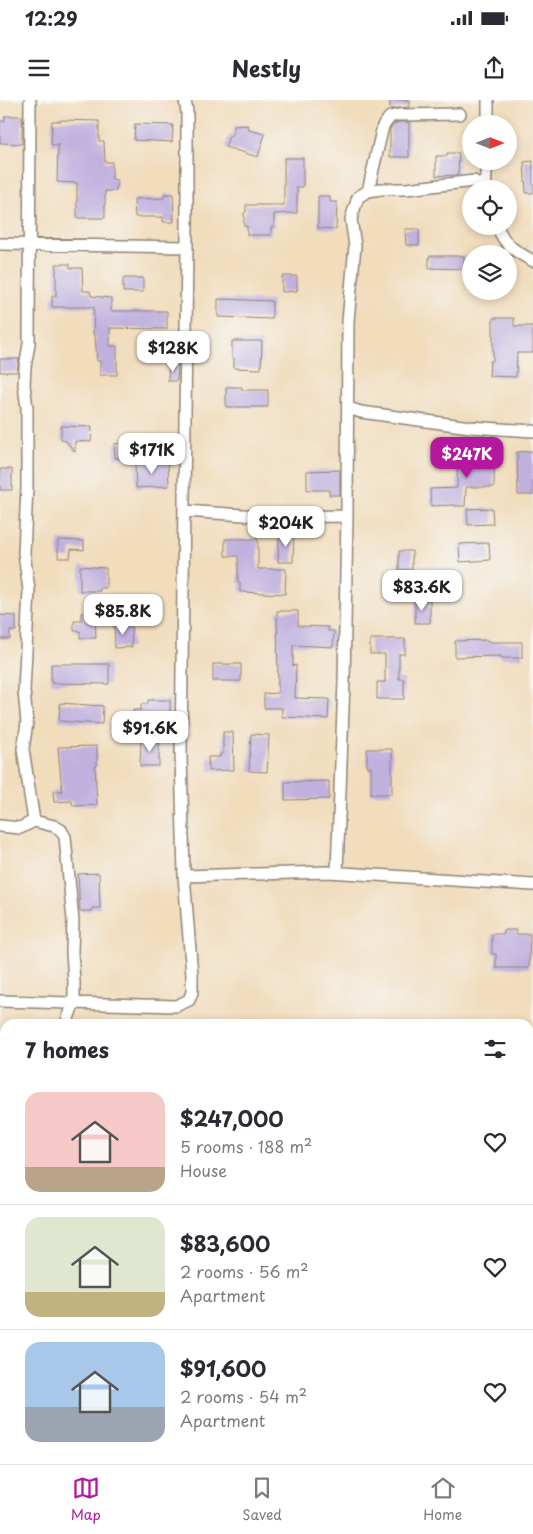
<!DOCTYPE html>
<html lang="en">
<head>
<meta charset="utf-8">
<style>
  body { margin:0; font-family:"Playpen Sans",sans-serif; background:#f2f2f3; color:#2b2b33; height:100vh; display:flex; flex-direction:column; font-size:19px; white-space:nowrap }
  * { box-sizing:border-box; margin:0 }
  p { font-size:16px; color:#7c7c81 }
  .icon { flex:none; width:28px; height:28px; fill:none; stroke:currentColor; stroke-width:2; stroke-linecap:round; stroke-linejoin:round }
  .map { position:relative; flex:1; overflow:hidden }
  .details { position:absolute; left:0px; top:919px; width:534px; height:446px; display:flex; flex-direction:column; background:#fff; border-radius:15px 15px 0 0; box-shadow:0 2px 8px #0003 }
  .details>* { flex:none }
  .needle { width:32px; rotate:90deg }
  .fabs { position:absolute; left:462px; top:15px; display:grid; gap:10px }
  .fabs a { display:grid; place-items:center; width:55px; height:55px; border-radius:50%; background:#fff; box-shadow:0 2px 8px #0003; font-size:25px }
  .price { position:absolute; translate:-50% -42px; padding:0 11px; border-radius:10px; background:#fff; color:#222; font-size:16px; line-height:32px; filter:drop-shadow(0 1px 2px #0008) }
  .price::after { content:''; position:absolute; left:50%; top:30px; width:15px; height:11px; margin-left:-8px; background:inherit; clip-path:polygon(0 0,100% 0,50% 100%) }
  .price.on { background:#b5179e; color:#fff }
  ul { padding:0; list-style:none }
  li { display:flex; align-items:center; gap:15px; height:125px; padding:0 25px }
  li+li { border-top:1px solid #e1e1e2 }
  li span { display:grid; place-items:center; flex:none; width:140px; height:100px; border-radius:15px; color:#555 }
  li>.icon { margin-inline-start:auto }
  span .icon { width:60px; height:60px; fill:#fffc; stroke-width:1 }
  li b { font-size:21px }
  h2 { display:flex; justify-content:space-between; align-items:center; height:60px; padding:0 25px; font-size:21px }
  .status { display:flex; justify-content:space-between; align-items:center; height:35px; padding:0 25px; background:#fff; direction:ltr }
  .status svg { height:14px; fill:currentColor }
  header { display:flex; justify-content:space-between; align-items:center; height:65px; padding:0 25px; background:#fff; font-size:22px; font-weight:700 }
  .dock { display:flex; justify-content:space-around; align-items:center; height:70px; border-top:1px solid #e1e1e2; background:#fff; font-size:14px; color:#7c7c81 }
  .dock a { display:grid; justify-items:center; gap:2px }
  .dock .on { color:#b5179e }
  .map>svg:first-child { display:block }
  .building { fill:#c0b0de }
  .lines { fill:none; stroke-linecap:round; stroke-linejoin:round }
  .street-casing { stroke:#8e8474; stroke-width:14 }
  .street { stroke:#fff; stroke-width:11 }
</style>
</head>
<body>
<div class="status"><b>12:29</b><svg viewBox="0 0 49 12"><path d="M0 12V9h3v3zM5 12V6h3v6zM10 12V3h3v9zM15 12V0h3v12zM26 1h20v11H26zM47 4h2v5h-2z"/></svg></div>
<header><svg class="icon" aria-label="menu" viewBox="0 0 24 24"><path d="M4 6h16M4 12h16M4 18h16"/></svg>Nestly<svg class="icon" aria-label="share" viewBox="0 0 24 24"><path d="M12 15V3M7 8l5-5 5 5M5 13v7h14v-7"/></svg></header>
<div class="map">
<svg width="533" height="1364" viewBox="0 0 533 1364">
  <rect width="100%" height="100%" fill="#f6f6f2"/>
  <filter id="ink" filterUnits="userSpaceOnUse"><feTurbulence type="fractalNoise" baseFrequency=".02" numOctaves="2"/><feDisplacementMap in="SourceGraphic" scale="10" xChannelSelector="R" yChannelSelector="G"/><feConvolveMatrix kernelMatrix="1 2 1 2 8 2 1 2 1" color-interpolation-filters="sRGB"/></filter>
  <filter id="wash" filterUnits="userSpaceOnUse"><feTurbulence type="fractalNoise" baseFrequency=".0096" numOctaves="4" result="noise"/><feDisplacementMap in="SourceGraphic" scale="20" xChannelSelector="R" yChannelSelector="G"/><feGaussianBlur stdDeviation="1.12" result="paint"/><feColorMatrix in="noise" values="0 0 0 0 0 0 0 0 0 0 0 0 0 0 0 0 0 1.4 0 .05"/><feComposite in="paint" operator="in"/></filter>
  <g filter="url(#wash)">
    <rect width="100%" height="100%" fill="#f1dcbc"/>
    <g id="blocks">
      <path class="building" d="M390,0H409V7L390,9Z
        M5,16H22V44L0,43V21H5Z
        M61,20L99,21V41H104L105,62H112V79L117,80L116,91H105V118H77V83L57,82L58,45H51L52,21H61Z
        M399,22H409V57H390V29L394,24Z
        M135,24L173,25L172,42L134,40Z
        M248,25L249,30L265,34L258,57L225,47L229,36L233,34L234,26Z
        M447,53H459L458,75L436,76V56H447Z
        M284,58H303V87H297V113L274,114V127H271V135H247V126H244V113L246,112V105H284Z
        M533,61V93H526L524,62Z
        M164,94H173L174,122H163V117H135L134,99L164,98Z
        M318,96H330V102H337L336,129L318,128Z
        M405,129H419V145H406Z
        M429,156H464V169L429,168Z
        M56,164H70V168H82L83,191H90L91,196L111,198V211H167V229L110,228V246H117V275H100V261H97L95,235H93L94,207H52V196H56Z
        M282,176H297V191L282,192Z
        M123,178H143V192H123Z
        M218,199L272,201V219L218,217Z
        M493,218H514V226H533V253H517L516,277L489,276L490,261H493Z
        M232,241H262L261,269L234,268V258H232Z
        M0,259H19L17,272H0Z
        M169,264L178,265L177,281H168Z
        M226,287H242V290H268V307H226Z
        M61,326L92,327L91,342L75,341V352L66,341L61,340Z
        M125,343L126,358H115L114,344Z
        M533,351V395H518L517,352Z
        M458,353L495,354L494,387H466L465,406H455V405L431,406L430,389L457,388Z
        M168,362L169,386L136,388L135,365Z
        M0,369H12V390H0Z
        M340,370V395H329V390H307V371Z
        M492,408L493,424L468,425L467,409Z
        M279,434H294L293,462H278Z
        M225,439H258V469H286L285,494L240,492V483H238V456H225Z
        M58,440L84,441V450L71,449L70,458H58Z
        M489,443L490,460L460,462L459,444Z
        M399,451H412V470H399Z
        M80,466L106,468V488H100V491H80Z
        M415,500H430V523H415Z
        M277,511H298V526L328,527V531H334L333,547L293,545V566L296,565L295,598L329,599L328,619L282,617V608H264V594L278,593Z
        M81,513H95L96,538H80V531H74V521H81Z
        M0,515L16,516V531H10V539H0Z
        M131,525L132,547L115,548L114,526Z
        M370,539H405V554H399V579H404V599H377V582H385V554H370Z
        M488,540V542H522V558H501V556L455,557V541Z
        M51,564H109V584L51,583Z
        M213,564H241V581H213Z
        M148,600H170V624H134L133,610H141V604H148Z
        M60,603L103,606L102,624L59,621Z
        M223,632H233L234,670L209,671L208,657H220V654H223Z
        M251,634L269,635L267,672L249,671Z
        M141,640H159V666H140Z
        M97,646V666H95L97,705L73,706L72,701L54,702L53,691H62L58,647Z
        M367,649H392V694H371V667H367Z
        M329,681V699L285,700V682Z
        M99,773L100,808H92V811H80L78,774Z
        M504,830H516V834H530L529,868H496V854H492V834H504Z"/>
    </g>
  </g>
  <g filter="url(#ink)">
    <use href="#blocks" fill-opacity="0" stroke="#8e8474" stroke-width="1"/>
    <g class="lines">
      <g class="street-casing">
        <path id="street" d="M30,0L29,244L25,267L24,285L27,308V387L24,453L29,490L24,591L27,623L23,649L34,721
          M488,0V24
          M485,88L487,61
          M368,91L383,26L390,17L398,15L460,14
          M497,126C505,146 515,151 533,161
          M0,144L187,147
          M348,308L361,312L470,327L533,331
          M185,411L273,417L347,416
          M0,726L20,728L34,721L54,726L61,730L65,737L73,821L72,852L74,882V902L66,924
          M337,772L344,582L347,416L348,221L355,146L351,119L358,97L368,91L381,89H406L474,81L486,89
          M184,776L328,772L533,785
          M0,901L176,906L189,900L192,892V875L184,776L181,654L187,147V12L185,0
          M0,1061H5
          M0,1267H5"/>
      </g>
      <use href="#street" class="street"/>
    </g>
  </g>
</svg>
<div class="fabs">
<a><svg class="needle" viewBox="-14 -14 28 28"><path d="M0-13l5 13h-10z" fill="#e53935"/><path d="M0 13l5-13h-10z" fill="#7c7c81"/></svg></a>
<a><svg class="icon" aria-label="locate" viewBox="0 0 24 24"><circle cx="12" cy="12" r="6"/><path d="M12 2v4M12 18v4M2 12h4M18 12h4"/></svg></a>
<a><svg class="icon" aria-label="layers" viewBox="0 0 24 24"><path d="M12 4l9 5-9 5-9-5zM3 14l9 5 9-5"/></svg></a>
</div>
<b class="price" style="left:173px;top:273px">$128K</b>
<b class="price" style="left:152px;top:375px">$171K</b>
<b class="price on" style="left:467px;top:379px">$247K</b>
<b class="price" style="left:286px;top:448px">$204K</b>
<b class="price" style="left:422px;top:512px">$83.6K</b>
<b class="price" style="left:123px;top:536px">$85.8K</b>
<b class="price" style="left:150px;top:653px">$91.6K</b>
<section class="details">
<h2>7 homes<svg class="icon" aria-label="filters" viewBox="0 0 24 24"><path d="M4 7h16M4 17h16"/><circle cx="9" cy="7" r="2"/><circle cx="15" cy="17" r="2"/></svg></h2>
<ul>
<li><span style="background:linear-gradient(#f6c9c9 75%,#b9a48a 0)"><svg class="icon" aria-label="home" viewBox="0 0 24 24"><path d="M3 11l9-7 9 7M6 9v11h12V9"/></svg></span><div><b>$247,000</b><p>5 rooms · 188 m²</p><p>House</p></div><svg class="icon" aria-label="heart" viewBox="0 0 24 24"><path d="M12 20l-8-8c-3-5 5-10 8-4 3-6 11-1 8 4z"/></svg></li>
<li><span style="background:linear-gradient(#dfe7d0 75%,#c2b280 0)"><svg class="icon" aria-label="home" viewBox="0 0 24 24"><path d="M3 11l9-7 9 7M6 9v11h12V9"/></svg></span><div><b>$83,600</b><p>2 rooms · 56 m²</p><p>Apartment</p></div><svg class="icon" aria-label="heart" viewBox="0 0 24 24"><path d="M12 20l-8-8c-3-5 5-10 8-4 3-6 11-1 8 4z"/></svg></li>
<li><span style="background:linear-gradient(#a9c7e8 65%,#9aa5b1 0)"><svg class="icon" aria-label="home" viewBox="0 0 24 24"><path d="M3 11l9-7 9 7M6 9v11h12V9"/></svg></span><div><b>$91,600</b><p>2 rooms · 54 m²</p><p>Apartment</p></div><svg class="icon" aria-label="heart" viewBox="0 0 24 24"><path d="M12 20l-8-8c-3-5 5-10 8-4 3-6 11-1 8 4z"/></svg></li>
</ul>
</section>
</div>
<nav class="dock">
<a class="on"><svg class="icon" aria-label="map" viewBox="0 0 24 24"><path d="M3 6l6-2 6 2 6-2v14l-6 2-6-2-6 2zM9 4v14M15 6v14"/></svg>Map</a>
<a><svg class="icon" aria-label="saved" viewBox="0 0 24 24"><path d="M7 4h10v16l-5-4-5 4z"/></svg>Saved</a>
<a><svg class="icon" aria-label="home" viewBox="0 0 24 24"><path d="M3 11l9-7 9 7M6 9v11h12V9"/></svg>Home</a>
</nav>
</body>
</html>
